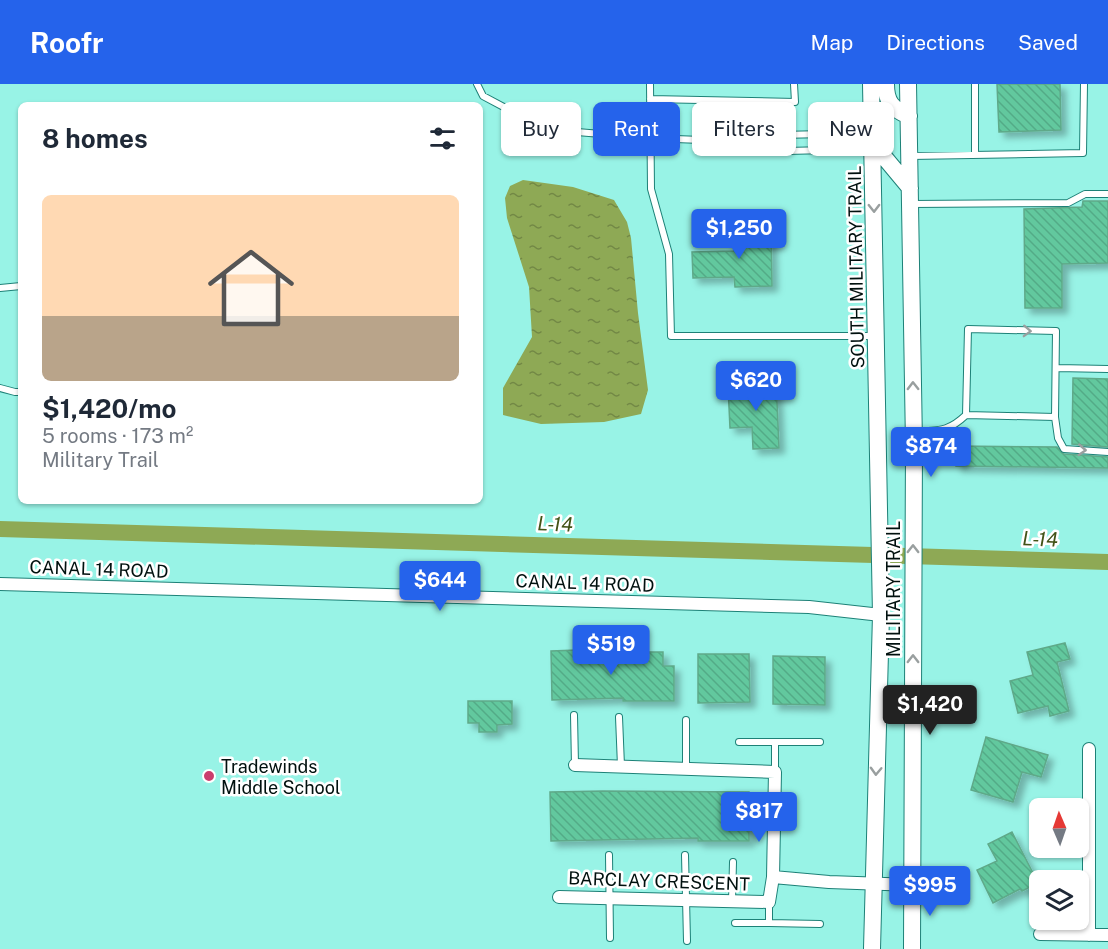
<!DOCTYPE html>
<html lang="en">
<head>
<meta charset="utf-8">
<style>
  body { margin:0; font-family:"Public Sans",sans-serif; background:#f2f2f3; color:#1f2937; height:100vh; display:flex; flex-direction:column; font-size:22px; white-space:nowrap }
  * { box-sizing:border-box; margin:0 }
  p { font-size:20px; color:#747a83 }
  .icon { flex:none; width:33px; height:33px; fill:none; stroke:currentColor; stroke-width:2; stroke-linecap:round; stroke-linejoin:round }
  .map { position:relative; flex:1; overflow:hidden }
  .details { position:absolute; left:18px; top:18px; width:465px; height:402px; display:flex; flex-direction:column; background:#fff; border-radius:9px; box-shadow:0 2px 4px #0004 }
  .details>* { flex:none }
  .banner { position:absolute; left:501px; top:18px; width:516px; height:54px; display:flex; gap:12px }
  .needle { width:39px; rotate:358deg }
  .buttons { position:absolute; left:1029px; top:714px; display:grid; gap:12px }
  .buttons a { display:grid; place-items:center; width:60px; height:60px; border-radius:9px; background:#fff; box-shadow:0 2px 4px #0004; font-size:30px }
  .price { position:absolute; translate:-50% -51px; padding:0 14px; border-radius:6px; background:#2563eb; color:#fff; font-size:20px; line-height:39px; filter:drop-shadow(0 2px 3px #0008) }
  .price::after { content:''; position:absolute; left:50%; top:36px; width:18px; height:14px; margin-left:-9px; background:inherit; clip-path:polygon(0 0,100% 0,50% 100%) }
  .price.current { background:#222; color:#fff }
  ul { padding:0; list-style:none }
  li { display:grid; align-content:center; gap:12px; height:318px; padding:0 24px }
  li span { display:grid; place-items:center; height:186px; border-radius:9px; color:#555 }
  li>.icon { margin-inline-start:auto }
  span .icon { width:108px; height:108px; fill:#fffc; stroke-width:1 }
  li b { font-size:26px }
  h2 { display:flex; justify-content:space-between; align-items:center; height:72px; padding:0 24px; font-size:26px }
  .tag { padding:0 21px; border-radius:9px; background:#fff; box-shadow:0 2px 4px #0004; font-size:21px; line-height:54px }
  .tag.current { background:#2563eb; color:#fff }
  header { display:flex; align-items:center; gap:36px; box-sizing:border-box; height:84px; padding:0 30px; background:#2563eb; color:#fff }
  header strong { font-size:28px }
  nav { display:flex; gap:33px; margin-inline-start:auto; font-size:21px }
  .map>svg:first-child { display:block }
  .water { fill:url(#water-ripples) }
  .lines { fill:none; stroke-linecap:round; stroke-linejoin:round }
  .canal { stroke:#8ea955; stroke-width:16 }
  .building { fill:url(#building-back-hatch); stroke:#5fa989; stroke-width:1.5; filter:url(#shadow) }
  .lane-casing { stroke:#1d8177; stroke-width:8 }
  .street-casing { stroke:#1d8177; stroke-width:14 }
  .secondary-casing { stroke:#1d8177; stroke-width:18 }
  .lane { stroke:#fff; stroke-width:6 }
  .street { stroke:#fff; stroke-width:12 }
  .secondary { stroke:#fff; stroke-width:16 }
  .oneway { stroke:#999f9f }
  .poi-dot { fill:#ca3d6d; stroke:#fff; stroke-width:2 }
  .labels { text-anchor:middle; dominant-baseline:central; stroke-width:5; stroke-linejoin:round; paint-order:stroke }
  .street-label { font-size:18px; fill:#00100e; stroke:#fff }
  .poi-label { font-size:18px; fill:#00100e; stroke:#fff; text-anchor:start }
  .water-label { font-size:20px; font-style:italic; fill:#425317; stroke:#fff }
</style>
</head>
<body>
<header>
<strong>Roofr</strong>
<nav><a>Map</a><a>Directions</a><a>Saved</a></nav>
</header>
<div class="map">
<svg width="1108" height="865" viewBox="0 0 1108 865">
  <defs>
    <pattern id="water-ripples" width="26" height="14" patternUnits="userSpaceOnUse" patternTransform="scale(1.5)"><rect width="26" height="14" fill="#8ea955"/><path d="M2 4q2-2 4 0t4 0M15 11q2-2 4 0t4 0" fill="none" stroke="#728845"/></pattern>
    <pattern id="building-back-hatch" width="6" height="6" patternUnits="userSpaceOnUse" patternTransform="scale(1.5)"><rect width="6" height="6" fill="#62c89e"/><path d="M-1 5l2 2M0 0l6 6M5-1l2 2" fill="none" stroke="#53ab87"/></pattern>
    <filter id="shadow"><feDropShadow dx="5.5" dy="5.5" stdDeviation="3" flood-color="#0004"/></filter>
  </defs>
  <rect width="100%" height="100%" fill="#98f3e6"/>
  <path class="water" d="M523,96L573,103L614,116L627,138L631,154L638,229L648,306L641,330L604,338L541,340L503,331V304L532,253L529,203L507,134L505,114L510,102Z"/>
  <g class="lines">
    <path class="canal" d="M0,445L1108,478"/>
  </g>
  <path class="building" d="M997,0H1060L1061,46L999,48Z
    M1083,117H1108V179L1062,180V224H1025L1024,125L1082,123Z
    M771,145L772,202L735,203L734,193L693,194L692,168L734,167L733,146Z
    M1073,294L1108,295V363L1072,360Z
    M776,295L779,364L753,365L752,343L730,344L728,302L759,301V296Z
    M956,362L1057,363L1064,370L1108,373V384L956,382Z
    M1065,559L1070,575L1057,578L1069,627L1050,632L1048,622L1018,629L1010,597L1033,591L1027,568Z
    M604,565V568H663V582H674V617H623V614L552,616L551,567Z
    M698,570H749L750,618L698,619Z
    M773,572L825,573V621L773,620Z
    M468,617H512V640L497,641V648H479V639H468Z
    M986,653L1048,671L1041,693L1022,688L1013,718L971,706Z
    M603,707L749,708V757H698V754L551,757L550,708Z
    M1012,748L1038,799L1022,807L1020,805L993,819L977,786L997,777L988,760Z"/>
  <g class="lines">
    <g class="lane-casing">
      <path id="lane" d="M477,0L483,12L528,36L577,48L650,54L752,58L786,67L871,65
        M650,0L651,105L669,170L671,252H875
        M650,15L795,18L794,0
        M753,58L780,51L870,49
        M975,71V0
        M910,72L1083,69L1084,0
        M911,120L1068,119L1085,110H1108
        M0,204L21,202
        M1057,284L1108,285
        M0,304L15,308H21
        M966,331L1055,333
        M916,348C939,346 948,348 966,331L968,245L1056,247L1055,333L1058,354L1064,365L1108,368
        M574,631L575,681
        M619,633L621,682
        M686,636V685
        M739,658H820
        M775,688V658
        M609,771L610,854
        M685,771L687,857
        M732,817L733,778
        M769,818V839L820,840
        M735,839H769"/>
    </g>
    <g class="street-casing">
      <path id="street" d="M0,500L809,523L881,531
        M773,793L829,798L913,801
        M559,813L769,818L773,793L775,688L575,681
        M1040,850L1108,851
        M1089,851V665"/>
    </g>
    <g class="secondary-casing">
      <path id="secondary" d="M871,0L881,531L872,865
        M886,0C886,18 892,25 909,32
        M908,0L914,360L912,865
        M873,65L885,74L910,104"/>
    </g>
    <use href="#lane" class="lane"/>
    <use href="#street" class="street"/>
    <use href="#secondary" class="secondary"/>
  </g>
  <defs><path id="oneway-chevron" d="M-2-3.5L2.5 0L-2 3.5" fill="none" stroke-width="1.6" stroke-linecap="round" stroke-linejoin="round" transform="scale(1.5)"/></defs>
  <g class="oneway">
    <use href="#oneway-chevron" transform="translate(874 124) rotate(89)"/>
    <use href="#oneway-chevron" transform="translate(1027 247) rotate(2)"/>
    <use href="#oneway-chevron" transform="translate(913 302) rotate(-91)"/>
    <use href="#oneway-chevron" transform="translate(1082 366) rotate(4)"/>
    <use href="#oneway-chevron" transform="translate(913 465) rotate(-90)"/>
    <use href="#oneway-chevron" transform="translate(913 575) rotate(-90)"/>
    <use href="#oneway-chevron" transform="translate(876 687) rotate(92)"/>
  </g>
  <circle class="poi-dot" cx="209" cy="692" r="6"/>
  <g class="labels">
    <g class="street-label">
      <text transform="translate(856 183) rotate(-91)">SOUTH MILITARY TRAIL</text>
      <text transform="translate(99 485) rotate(2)">CANAL 14 ROAD</text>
      <text transform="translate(585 499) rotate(2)">CANAL 14 ROAD</text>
      <text transform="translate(893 505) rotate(-90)">MILITARY TRAIL</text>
      <text transform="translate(659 797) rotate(2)">BARCLAY CRESCENT</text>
    </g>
    <g class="poi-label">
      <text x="221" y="682">Tradewinds<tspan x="221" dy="21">Middle School</tspan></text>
    </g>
    <g class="water-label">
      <text transform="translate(555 440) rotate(2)">L-14</text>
      <text transform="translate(1040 455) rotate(2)">L-14</text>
    </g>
  </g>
</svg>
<div class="buttons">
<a><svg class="needle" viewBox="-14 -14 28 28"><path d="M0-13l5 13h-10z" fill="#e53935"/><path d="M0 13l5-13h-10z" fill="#747a83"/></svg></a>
<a><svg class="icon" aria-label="layers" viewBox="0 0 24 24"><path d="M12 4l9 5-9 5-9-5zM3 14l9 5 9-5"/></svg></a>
</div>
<b class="price" style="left:739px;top:176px">$1,250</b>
<b class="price" style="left:756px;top:328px">$620</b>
<b class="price" style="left:931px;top:394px">$874</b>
<b class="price" style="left:440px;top:528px">$644</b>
<b class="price" style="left:611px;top:592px">$519</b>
<b class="price current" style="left:930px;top:652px">$1,420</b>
<b class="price" style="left:759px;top:759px">$817</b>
<b class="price" style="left:930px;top:833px">$995</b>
<div class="banner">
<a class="tag">Buy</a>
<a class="tag current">Rent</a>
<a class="tag">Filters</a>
<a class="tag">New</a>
</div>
<section class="details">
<h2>8 homes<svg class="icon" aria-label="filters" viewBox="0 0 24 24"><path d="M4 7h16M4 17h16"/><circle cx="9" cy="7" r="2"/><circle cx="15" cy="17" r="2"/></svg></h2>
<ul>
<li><span style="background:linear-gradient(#ffd9b3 65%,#b9a48a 0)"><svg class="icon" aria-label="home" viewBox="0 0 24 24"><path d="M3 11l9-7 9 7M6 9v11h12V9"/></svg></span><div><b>$1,420/mo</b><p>5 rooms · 173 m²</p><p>Military Trail</p></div></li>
</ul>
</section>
</div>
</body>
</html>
